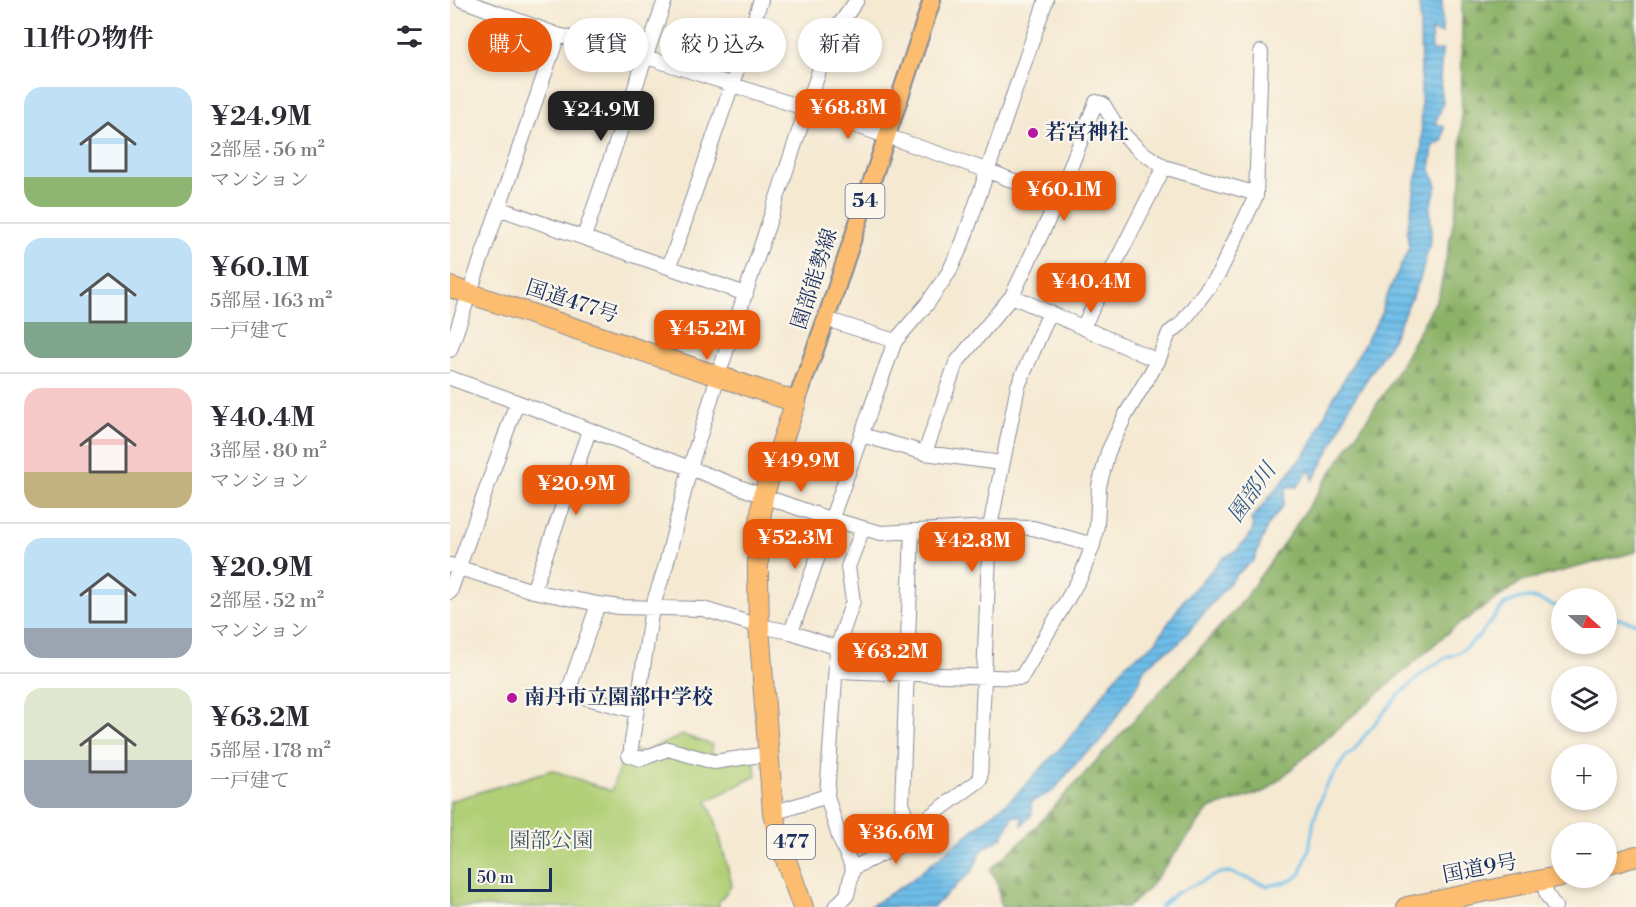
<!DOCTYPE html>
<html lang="ja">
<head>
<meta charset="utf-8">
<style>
  body { margin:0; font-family:"Libre Bodoni","Noto Serif JP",serif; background:#f2f2f3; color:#2b2b33; height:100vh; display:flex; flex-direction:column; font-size:22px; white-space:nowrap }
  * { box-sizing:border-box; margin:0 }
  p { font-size:20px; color:#7c7c81 }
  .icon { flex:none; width:33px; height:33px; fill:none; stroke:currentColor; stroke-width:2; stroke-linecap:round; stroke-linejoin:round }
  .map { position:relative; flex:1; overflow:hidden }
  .side { display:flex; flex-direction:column; background:#fff; width:450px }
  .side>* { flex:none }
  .top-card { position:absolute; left:18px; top:18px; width:570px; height:54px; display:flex; gap:12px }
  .needle { width:39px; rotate:111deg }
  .tools { position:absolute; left:1101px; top:588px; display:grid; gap:12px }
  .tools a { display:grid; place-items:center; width:66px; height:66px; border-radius:50%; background:#fff; box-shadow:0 3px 9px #0003; font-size:30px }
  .scale { position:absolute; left:18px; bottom:15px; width:84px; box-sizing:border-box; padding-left:6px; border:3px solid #1b2f5e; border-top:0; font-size:16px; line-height:21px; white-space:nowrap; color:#1b2f5e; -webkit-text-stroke:4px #fbf7ec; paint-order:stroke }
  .price { position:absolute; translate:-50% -51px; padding:0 14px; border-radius:12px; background:#ea580c; color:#fff; font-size:20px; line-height:39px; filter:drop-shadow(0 2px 3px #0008) }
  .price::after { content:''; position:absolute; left:50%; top:36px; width:18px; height:14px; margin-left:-9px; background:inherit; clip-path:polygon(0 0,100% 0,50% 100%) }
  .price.on { background:#222; color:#fff }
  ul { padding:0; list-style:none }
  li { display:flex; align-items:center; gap:18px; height:150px; padding:0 24px }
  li+li { border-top:2px solid #e1e1e2 }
  li span { display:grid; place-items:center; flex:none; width:168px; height:120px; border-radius:18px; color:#555 }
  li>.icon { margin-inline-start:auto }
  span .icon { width:72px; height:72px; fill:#fffc; stroke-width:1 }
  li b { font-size:26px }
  h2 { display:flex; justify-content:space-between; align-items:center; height:72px; padding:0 24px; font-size:26px }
  .pill { padding:0 21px; border-radius:27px; background:#fff; box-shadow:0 3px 9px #0003; font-size:21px; line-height:54px }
  .pill.on { background:#ea580c; color:#fff }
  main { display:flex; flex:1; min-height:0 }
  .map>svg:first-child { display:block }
  .forest { fill:url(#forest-firs); stroke:#547062; stroke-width:1.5 }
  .green { fill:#b1cf76; stroke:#667f6a; stroke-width:1.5 }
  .water { fill:url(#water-rules); stroke:#4476a4; stroke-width:1.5 }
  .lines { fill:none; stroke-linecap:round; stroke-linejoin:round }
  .stream { stroke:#6ebee9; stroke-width:3 }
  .minor-casing { stroke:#888c98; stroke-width:16 }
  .major-casing { stroke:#888c98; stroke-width:20 }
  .highway-casing { stroke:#888c98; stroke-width:22 }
  .minor { stroke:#fff; stroke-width:14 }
  .major { stroke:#fcbd6f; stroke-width:16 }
  .highway { stroke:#fcbd6f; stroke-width:20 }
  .poi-dot { fill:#b5179e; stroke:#fbf7ec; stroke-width:2 }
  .labels { text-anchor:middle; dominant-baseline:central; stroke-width:4.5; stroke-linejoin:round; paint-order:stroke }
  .shield { fill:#fbf7ec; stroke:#5e6b89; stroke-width:1.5 }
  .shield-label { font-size:20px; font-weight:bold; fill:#1b2f5e }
  .poi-label { font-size:21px; font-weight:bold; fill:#1b2f5e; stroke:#fbf7ec; text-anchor:start }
  .street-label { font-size:21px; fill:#1b2f5e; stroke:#fbf7ec }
  .park-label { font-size:21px; fill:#405764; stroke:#fbf7ec }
  .water-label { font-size:22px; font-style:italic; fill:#345a88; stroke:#fbf7ec }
</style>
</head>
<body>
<main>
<section class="side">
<h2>11件の物件<svg class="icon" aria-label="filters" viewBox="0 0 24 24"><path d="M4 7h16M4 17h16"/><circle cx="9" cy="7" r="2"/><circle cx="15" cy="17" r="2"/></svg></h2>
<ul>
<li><span style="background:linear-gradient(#bfe0f5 75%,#8fb573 0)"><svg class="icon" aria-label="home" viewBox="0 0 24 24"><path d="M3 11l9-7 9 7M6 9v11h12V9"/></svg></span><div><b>¥24.9M</b><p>2部屋 · 56 m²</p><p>マンション</p></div></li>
<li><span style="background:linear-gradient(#bfe0f5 70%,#7fa58c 0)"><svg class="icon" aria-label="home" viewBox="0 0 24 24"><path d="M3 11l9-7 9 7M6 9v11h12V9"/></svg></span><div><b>¥60.1M</b><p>5部屋 · 163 m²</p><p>一戸建て</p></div></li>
<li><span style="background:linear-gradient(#f6c9c9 70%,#c2b280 0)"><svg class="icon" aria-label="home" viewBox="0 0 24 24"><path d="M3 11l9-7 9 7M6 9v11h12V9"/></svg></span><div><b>¥40.4M</b><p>3部屋 · 80 m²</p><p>マンション</p></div></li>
<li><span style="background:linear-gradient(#bfe0f5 75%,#9aa5b1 0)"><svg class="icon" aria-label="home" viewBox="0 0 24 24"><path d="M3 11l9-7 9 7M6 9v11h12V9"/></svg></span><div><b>¥20.9M</b><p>2部屋 · 52 m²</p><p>マンション</p></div></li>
<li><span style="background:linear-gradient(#dfe7d0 60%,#9aa5b1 0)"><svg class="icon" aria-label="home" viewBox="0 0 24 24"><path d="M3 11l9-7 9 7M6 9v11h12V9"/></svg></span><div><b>¥63.2M</b><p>5部屋 · 178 m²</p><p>一戸建て</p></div></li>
</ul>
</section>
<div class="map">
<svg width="1186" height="907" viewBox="0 0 1186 907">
  <defs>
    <pattern id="forest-firs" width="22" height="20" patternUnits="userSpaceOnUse" patternTransform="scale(1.5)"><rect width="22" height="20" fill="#8cb267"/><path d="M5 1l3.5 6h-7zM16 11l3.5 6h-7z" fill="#729158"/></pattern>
    <pattern id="water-rules" width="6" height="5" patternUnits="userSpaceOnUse" patternTransform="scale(1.5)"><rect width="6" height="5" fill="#6ebee9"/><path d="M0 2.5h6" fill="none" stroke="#5a9bc0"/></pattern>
  </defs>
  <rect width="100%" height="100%" fill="#fbf7ec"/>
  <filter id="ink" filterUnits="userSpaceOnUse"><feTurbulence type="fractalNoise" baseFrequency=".0167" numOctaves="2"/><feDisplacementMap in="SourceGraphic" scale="12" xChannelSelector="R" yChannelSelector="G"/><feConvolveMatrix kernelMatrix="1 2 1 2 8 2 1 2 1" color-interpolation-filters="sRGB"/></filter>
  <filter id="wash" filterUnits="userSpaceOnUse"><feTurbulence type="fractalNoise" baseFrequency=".008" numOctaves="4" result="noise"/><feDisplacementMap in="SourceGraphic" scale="24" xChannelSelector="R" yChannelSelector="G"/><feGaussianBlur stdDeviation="1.35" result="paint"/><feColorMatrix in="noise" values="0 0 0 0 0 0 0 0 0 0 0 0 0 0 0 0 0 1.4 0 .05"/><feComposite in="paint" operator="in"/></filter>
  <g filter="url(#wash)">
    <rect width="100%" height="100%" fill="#f5e9d2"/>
    <path class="forest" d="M1012,0H1186V552L1071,582L1001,630L816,791L759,809L698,889L678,907H551L547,880L540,870L578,835L789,606L838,537L939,386L989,295L1011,183Z"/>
    <path class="green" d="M233,735L263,745L261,753L270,756L303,751L306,776L257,801L265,819L282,885L268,903L270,907H0V801L102,770L161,791L177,747L191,753Z"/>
    <path class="water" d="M968,0H992V33L981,31L982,52L992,50L990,78L993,104L985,123L994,127L993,140L983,146L980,168L987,186L980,207L981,239L970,279L941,342L898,408L885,440L863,480L860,469L847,487H836L833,506L818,525L804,560L786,575L727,645L711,654L693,670L690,681L647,746L633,755L603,791L581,802L582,814L572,825V817L563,816L552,838L538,846L530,853L523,870L483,907H419L459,882L566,795L618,740L675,665L705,643L733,601L773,558L786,551L802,533L803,525L801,520L860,447L881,402L931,315L933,304L959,248L957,232L972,149L970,12Z"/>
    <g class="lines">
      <path class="stream" d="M1156,616L1186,623
        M710,907L726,893L770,873L779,872L818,886L840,881L846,878L851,873L859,849L864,820L874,789L896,756L903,752L912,739L946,698L976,670L997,657L1010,652L1028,637L1055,604L1071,598H1082L1112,608"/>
    </g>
  </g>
  <g filter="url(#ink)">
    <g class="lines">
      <g class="minor-casing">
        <path id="minor" d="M12,0L108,35L197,57L357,109L539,171L608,199
          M48,208L296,294
          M134,237L215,0
          M219,267L311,0
          M562,296L708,361
          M376,319L445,341
          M633,327L714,167
          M0,350L108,35
          M0,378L67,402L313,496L380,519L431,533L540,527L583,528L643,545
          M412,435L475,453L552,463
          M475,453L506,363L562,296L608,199L646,102L653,104L669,130L689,150L714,167L800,192L806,196
          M0,565L83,591L148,604L170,607L253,609L309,626L341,632L387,648
          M83,591L139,431
          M0,592L67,402
          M148,604L120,686L126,695L186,711
          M341,632L445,341L477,304L499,272L513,242L596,0
          M387,671L571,678L631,576L643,545L647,525L649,486L658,452L676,414L708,361L719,333L731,324L769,273L806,196L811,52
          M181,748L202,608L216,565L240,468L268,376L380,38L407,0
          M179,755L191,759L218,749L264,762L318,754
          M323,813L377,796
          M461,830L452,805L462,531
          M403,868L452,844L461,830L530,780L540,527L568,386L600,312
          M1093,881L1097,895L1105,907
          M385,907L397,895L403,868L389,837L377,796L387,648L403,601L398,567L413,528"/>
      </g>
      <g class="major-casing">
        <path id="major" d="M346,402L376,319L482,0"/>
      </g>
      <g class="highway-casing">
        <path id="highway" d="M0,287L346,402L313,496L308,538V578L309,626L323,813L337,863L353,907
          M1156,865L1186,856
          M957,907L1112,876"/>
      </g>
      <use href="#minor" class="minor"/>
      <use href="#major" class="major"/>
      <use href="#highway" class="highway"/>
    </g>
  </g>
  <g class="poi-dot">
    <circle cx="583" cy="133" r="6"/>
    <circle cx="62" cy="698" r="6"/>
  </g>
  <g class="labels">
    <g class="shield">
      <rect x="395.5" y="184" width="39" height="34" rx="4.5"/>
      <rect x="317" y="825" width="48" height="34" rx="4.5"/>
    </g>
    <g class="shield-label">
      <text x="415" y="201">54</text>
      <text x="341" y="842">477</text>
    </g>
    <g class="poi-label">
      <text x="595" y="133">若宮神社</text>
      <text x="74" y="698">南丹市立園部中学校</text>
    </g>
    <g class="street-label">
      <text transform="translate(365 279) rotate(-72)">園部能勢線</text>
      <text transform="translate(122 302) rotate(18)">国道477号</text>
      <text transform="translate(1030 869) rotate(-11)">国道9号</text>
    </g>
    <g class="park-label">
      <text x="101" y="841">園部公園</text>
    </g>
    <g class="water-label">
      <text transform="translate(802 493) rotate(-55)">園部川</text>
    </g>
  </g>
</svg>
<div class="tools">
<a><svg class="needle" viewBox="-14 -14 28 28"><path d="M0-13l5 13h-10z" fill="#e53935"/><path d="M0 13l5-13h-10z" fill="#7c7c81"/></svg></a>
<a><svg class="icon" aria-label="layers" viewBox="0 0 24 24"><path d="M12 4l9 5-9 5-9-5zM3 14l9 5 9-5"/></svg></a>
<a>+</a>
<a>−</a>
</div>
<div class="scale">50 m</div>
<b class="price" style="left:398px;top:140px">¥68.8M</b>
<b class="price on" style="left:151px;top:142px">¥24.9M</b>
<b class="price" style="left:614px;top:222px">¥60.1M</b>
<b class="price" style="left:641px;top:314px">¥40.4M</b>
<b class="price" style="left:257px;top:361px">¥45.2M</b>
<b class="price" style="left:351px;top:493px">¥49.9M</b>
<b class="price" style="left:126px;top:516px">¥20.9M</b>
<b class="price" style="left:345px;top:570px">¥52.3M</b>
<b class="price" style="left:522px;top:573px">¥42.8M</b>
<b class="price" style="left:440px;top:684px">¥63.2M</b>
<b class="price" style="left:446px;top:865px">¥36.6M</b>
<div class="top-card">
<a class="pill on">購入</a>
<a class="pill">賃貸</a>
<a class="pill">絞り込み</a>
<a class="pill">新着</a>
</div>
</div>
</main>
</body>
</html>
